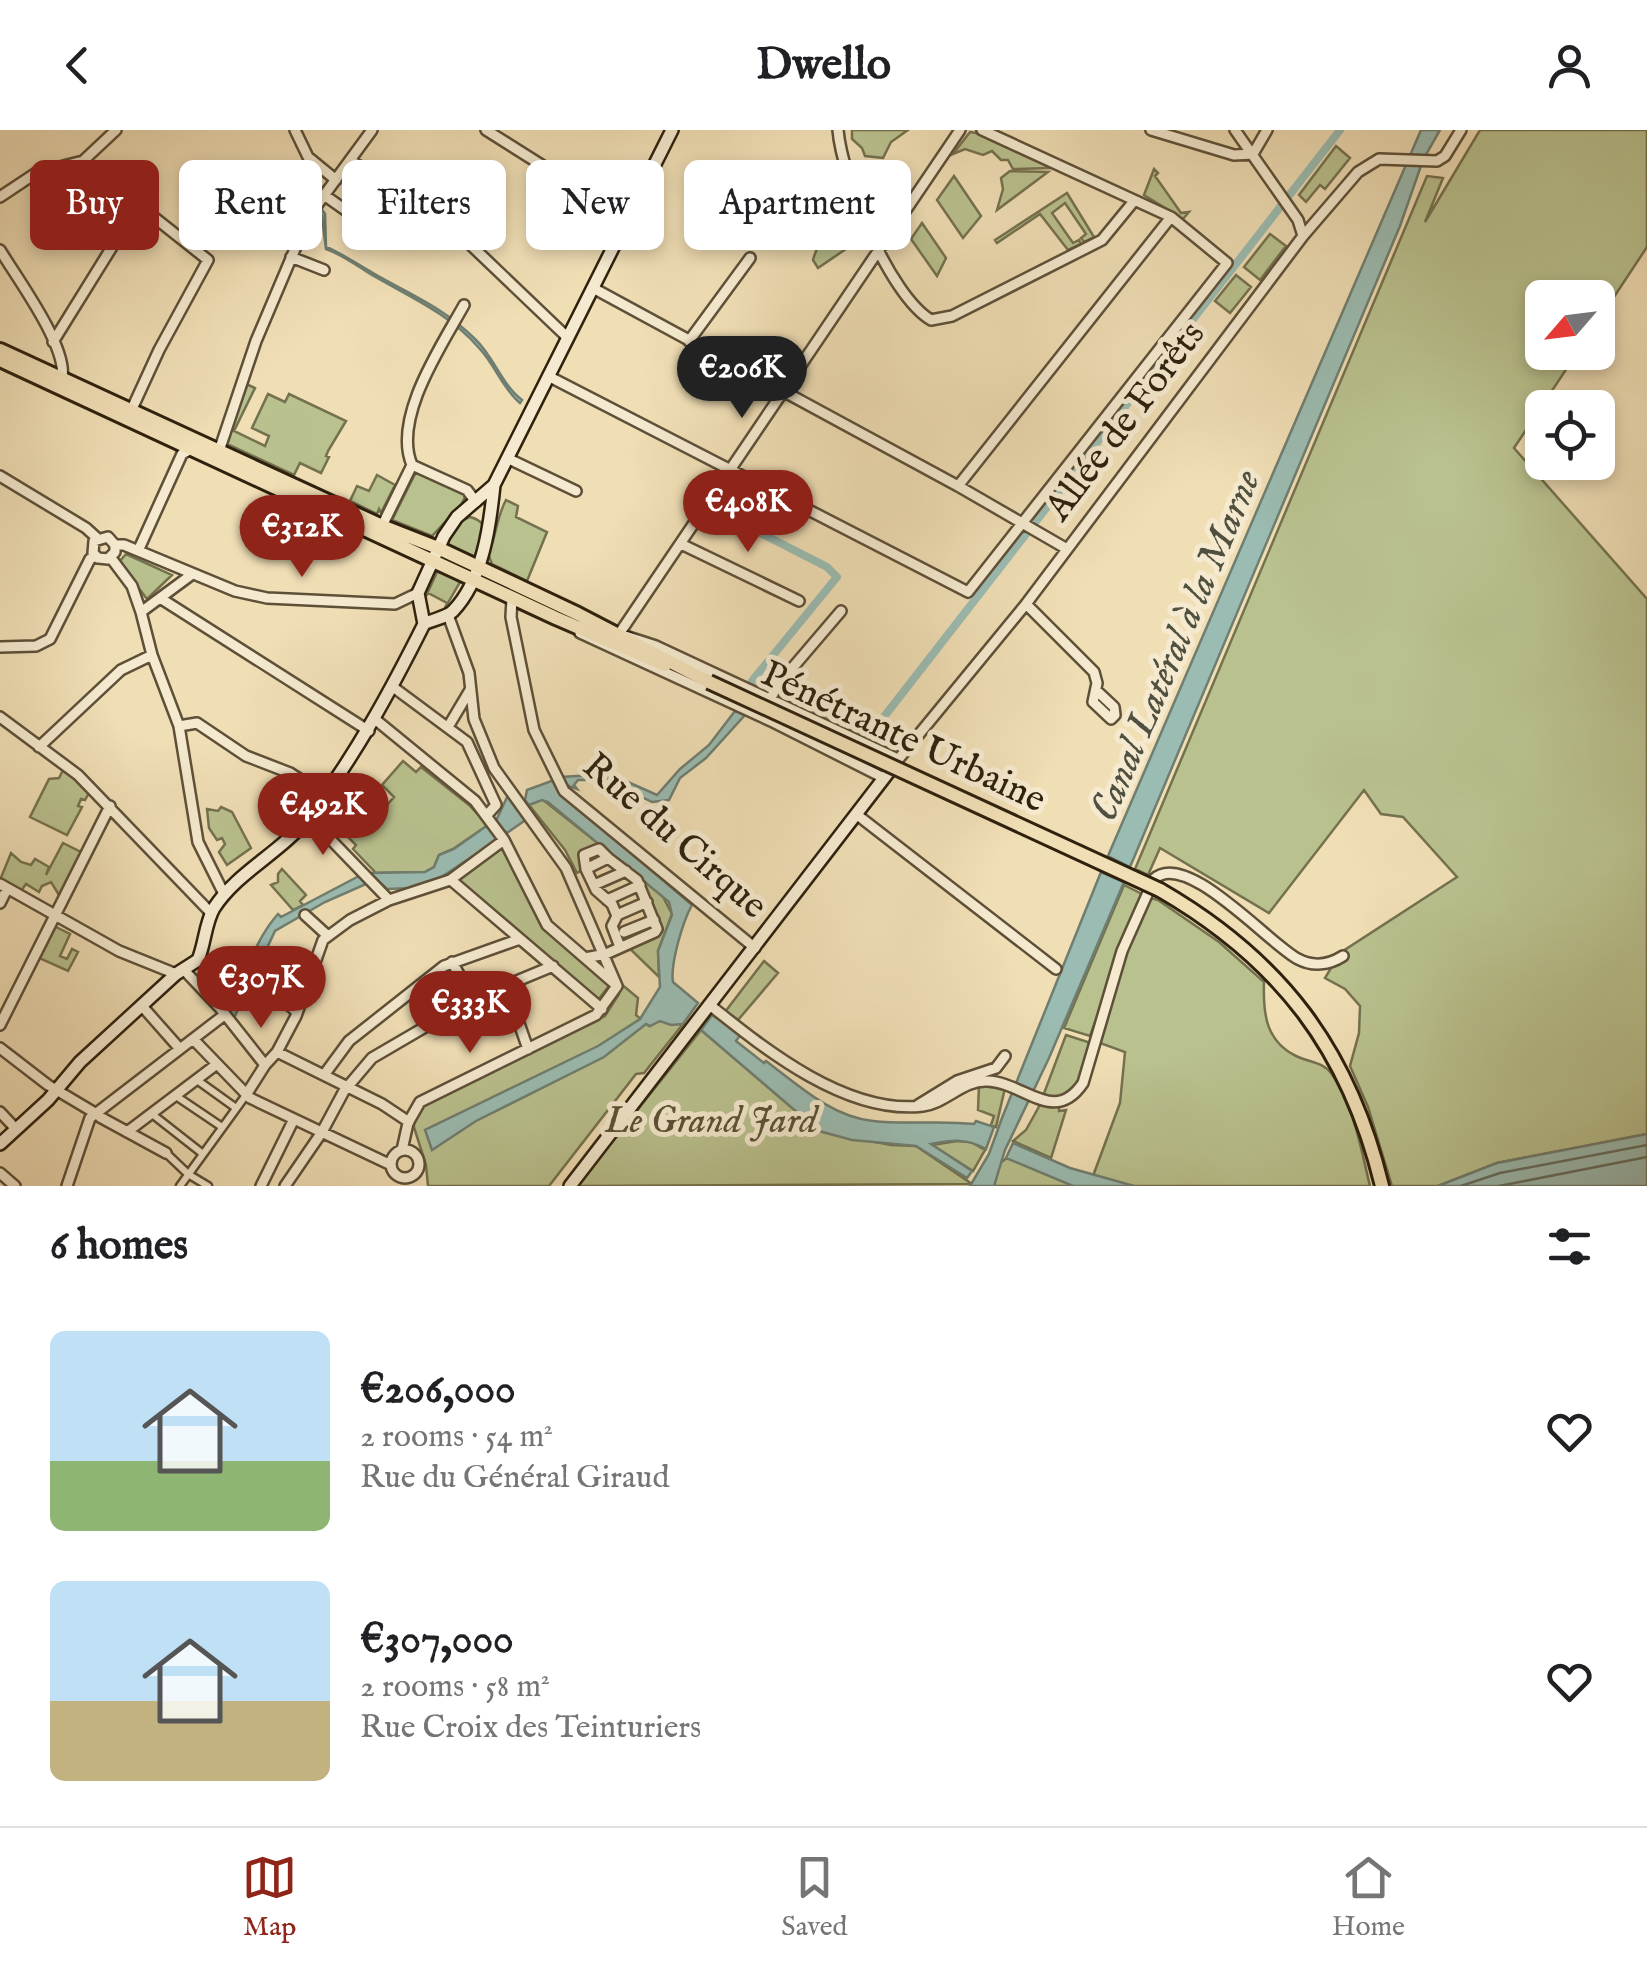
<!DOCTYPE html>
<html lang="en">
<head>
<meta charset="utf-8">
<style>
  body { margin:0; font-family:"IM FELL English",serif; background:#f2f2f2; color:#202124; height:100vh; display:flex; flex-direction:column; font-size:38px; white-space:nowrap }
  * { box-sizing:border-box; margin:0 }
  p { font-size:32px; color:#757577 }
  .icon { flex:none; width:55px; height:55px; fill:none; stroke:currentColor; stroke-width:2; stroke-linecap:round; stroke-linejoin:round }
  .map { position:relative; height:1056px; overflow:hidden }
  .panel { display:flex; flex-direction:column; background:#fff; flex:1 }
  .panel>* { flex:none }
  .guide { position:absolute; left:30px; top:30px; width:1000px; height:90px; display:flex; gap:20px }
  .needle { width:65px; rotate:242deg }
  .controls { position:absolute; left:1525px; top:150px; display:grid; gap:20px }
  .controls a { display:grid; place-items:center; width:90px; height:90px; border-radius:15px; background:#fff; box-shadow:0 5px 15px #0003; font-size:50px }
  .price { position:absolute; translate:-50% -85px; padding:0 22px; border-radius:35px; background:#8f2418; color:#fff; font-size:32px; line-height:65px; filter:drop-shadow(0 2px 5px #0008) }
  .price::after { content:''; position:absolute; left:50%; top:60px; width:30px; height:22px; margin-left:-15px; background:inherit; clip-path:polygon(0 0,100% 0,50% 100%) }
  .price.current { background:#222; color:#fff }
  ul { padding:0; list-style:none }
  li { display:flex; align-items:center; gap:30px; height:250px; padding:0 50px }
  li span { display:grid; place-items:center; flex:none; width:280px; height:200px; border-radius:15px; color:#555 }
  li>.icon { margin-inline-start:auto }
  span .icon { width:120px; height:120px; fill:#fffc; stroke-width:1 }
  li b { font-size:42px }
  h2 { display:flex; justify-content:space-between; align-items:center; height:120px; padding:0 50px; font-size:42px }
  .pill { padding:0 35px; border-radius:15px; background:#fff; box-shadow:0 5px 15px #0003; font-size:35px; line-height:90px }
  .pill.current { background:#8f2418; color:#fff }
  header { display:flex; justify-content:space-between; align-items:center; height:130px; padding:0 50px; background:#fff; font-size:45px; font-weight:700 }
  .tab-bar { display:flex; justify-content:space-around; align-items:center; height:140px; border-top:2px solid #e0e0e0; background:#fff; font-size:28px; color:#757577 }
  .tab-bar a { display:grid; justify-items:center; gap:5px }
  .tab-bar .current { color:#8f2418 }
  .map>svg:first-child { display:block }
  .green { fill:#b9c18e; stroke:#74714e; stroke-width:2.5 }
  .water { fill:#9bbcb2; stroke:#6f7e70; stroke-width:2.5 }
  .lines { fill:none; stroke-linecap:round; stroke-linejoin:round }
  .shore { stroke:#646e60; stroke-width:2.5 }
  .canal { stroke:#9bbcb2; stroke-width:8 }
  .pedestrian-casing { stroke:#5e5038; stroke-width:11 }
  .minor-casing { stroke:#5e5038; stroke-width:14 }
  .secondary-casing { stroke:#2e210e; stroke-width:16 }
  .primary-casing { stroke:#2e210e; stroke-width:18 }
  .pedestrian { stroke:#f5eacf; stroke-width:6 }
  .minor { stroke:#f5eacf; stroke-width:9 }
  .secondary { stroke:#f5eacf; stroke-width:11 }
  .primary { stroke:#f0deb5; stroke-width:12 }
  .primary-bridge-casing { stroke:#2e210e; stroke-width:18; stroke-linecap:butt }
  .primary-bridge { stroke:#f0deb5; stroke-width:12 }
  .labels { text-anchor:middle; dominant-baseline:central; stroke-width:10; stroke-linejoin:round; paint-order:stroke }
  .street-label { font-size:38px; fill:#2e210e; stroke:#f5eacf }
  .park-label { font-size:38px; font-style:italic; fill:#585134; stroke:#f5eacf }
  .water-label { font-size:40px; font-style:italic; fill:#4f503f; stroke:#f5eacf }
</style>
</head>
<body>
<header><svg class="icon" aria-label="back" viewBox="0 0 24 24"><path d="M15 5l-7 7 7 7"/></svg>Dwello<svg class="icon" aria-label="person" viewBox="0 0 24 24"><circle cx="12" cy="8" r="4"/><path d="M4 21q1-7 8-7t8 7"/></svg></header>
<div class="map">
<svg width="1647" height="1056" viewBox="0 0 1647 1056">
  <rect width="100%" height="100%" fill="#f0deb5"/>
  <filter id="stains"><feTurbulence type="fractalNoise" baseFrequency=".002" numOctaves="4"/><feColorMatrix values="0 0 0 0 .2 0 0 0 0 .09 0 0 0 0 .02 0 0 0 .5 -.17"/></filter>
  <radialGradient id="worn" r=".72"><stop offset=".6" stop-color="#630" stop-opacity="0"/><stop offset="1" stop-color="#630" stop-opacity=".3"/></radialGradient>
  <path class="green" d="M908,0L891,12L883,28L865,26L862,18L852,9V0Z
    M1480,0H1647V117L1598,191V168H1542V222L1577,223L1514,318L1647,469V1004L1497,1033L1438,1056H1392L1368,977L1350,936L1359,903L1360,876L1345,859L1325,848L1340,823L1457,747L1403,687L1381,684L1364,660L1269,783L1160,718L1148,745L1135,739L1427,46L1443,48L1425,92Z
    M970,2L976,3L1052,38L1013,39L1008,30H1001L992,21L983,25L965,19L953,24Z
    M1336,16L1350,28L1325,59L1320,55L1306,72L1299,65Z
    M1154,39L1158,43L1155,46L1181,83L1189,82L1183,89L1144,65Z
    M1010,41L1048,42L997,80L1003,59L1001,48Z
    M954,46L981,86L963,108L937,70Z
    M1067,63L1094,107L1084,112L1081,108L1086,104L1065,73L1052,83L1073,113L1079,110L1081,114L1068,120L1040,84L997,113L995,110Z
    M855,78L859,80L865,106L818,138L813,130C818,111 836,84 855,78Z
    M922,93L946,128L937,146L911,109Z
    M1270,104L1286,116L1260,150L1244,137Z
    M1236,145L1251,157L1230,183L1215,171Z
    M246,254L255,258L234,301L265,316L269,306L252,298L268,264L285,272L289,264L346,291L328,321L326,326L329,327L321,343L300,333L294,345L227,314Z
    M417,340L466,365L461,375L432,406L392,390Z
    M377,345L395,355L381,383L379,379L377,384L350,371L357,356L369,361Z
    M506,370L518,376L516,387L547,402L527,451L492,434L488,424C497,405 496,388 506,370Z
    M470,387C494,393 484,415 472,429L447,414L458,393Z
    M126,424L172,445L147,469L119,432Z
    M438,440L460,452L445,478L447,473L428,463L426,466Z
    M403,631L416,642L421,637L469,675L488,695L453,719L439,725L434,737L425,742L376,743L353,719L356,715L346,705L348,702L345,698L355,686L368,696L394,667L382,655Z
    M63,640L90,661L85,670L81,669L78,676L82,677L67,705L30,687L49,649L59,648Z
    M542,669L661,763L672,784L658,821L659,847L627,816L660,802L627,739L589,719L584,739L577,743L565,720L529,675Z
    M221,677L232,682L251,718L227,735L219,722L225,714L222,708L217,710L209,698L207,679L218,681Z
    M63,713L81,722L59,765L51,752L42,756L39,762L26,754L21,761L0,750L11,723L21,732L31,735L35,729L49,737L46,745Z
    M503,715L547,795L612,852L598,870L458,751Z
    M282,739L306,765L300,771L303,775L293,780L271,755L278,752V744Z
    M1124,755L1142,764L1090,906L1064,898Z
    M1147,767L1158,770L1219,812L1264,852C1263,882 1265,911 1296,926C1308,932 1323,932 1331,943C1354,974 1361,1020 1370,1056H1127L1093,1046L1120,973L1125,922L1092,910Z
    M54,796L70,804L60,826L67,829L72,819L78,822L68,841L39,828Z
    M764,831L778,843L738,890L725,882Z
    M620,853L638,868L636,885L649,896L659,891L683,894L644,943L636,944L549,1056H428L426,1035L412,991L421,974L605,886L619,864Z
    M701,900L819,1001L891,1015L916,1016L972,1054L577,1056Z
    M1066,905L1091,913L1077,954L1058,969L1043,966Z
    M991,954L1005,958L996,997L991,995L994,986L978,980L979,955Z
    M1041,973L1059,975V981L1066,980L1051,1028L1013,1011L1026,1000Z
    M957,1011L971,1012L985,1020L973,1041L932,1015Z
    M1007,1028L1109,1056H994L1000,1033Z"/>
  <path class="water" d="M1421,0H1440L1423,30L1400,96L1130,737L1108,726Z
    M320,77L325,84L326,117C343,124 357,134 373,143C411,165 443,177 475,209C494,227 502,255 522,270L520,273C503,259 495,235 479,218C450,184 410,167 372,145C356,135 343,125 326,119L322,86L318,79Z
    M735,581L745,585L706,628L680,648L669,670L652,672L607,650H578L574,655L577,659L566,655L562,647L610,644L657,665L680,639L709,615Z
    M554,650L561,663L692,775C683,791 670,834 673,852L698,873L683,894L671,895L660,891L650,896L646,894L604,927L476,991L432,1020L425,1000L598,916L640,889L660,857L658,821L672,785L669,772L548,672L542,670L529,675L525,670L527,660Z
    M508,665L527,689L507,703L495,693Z
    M488,695L496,708L494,712L434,752L412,758L387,759L369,743L425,742L434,737L439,725L454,719Z
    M1101,742L1124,752L1049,928L1005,1020L994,1056H970L989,1024L1002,988Z
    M359,746L366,754L325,772L275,801L234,888L223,876C247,847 253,812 278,784L281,787Z
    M712,885L741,904L736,911L764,933L766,931C798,955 832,987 873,991C907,995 940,990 974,994L976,991L994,997L986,1019C966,1008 953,1010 931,1014L972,1041L967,1048L916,1016L852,1010L819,1001L701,900Z
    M1647,1004V1056H1438L1497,1033Z
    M1013,1013L1070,1038L1134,1056H1073L1006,1028Z"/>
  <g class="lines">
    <path class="shore" d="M1461,1056L1500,1043L1647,1015
      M1499,1056L1647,1027"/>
    <path class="canal" d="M714,379L827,437L837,447L752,551L758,556
      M759,555L863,604L873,601L1340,0"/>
    <g class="pedestrian-casing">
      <path id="pedestrian" d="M197,950L236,978
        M176,966L222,997
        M152,984L203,1024
        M166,1023L188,1044L208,1056
        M180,1056L246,965"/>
    </g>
    <g class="minor-casing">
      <path id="minor" d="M295,0L308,27L336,50
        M486,0L627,89
        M838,0C842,48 889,165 931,190L952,186L1102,110L1134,71
        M1151,0L1234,25L1253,24
        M1235,0L1298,90L1303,106
        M1253,24L1267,0
        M350,30L455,100L568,208
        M83,31L208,130L159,220L131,281
        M324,65L388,110
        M0,67L36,43L83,31L116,0
        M0,120C17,148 68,217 62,248
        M291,127L324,140
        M593,158L958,356L1067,419
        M689,211L750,128
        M53,212L138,75
        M548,246L968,462L1227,133L1171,87L982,0
        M219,321L256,211L309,86L372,0
        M507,328L576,361
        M412,335C392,288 442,215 464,175
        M0,346L86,398L97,408
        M958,356L1171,87
        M382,396L412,335L467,360L476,372
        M681,414L799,471
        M115,415V422L108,429L98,428L93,423L94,411L108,407L115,415H124L235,461L267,468L395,474L418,463
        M138,421L182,324L191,319
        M111,428L132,456L141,482L152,525L179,596L198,712L224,764
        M160,468L369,601
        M512,468L511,487L534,600L564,661L755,818
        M1026,474L1094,542L1097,553L1093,572L1111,589L1115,585L1114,577L1097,561
        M141,482L191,445
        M580,503L773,592L884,648
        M0,517L36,516L50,509L90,429L96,426
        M393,557L467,612L496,675L486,686
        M771,568L777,556L841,481
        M0,587L78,645L211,783
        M376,590L475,671L504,710L547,795L615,854
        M179,596L197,593L246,626L290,643L324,665
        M448,597L470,560
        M39,617L121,540L152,525
        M898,629L656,516L619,504L960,0
        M897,631L1026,474L1303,106L1358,42L1379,29L1437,31L1445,26L1461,0
        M856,684L1056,839
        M309,687L389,770
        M586,739L584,725L599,719L608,728
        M451,750L602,879
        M0,754L119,821L176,844
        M594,755L626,741
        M607,770L640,755
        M0,773L7,759
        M305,785L328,806
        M617,785L647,772
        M624,802L654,790
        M585,828L606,824L655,802L657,799L637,750L608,728L586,739L596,760L612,774L617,786L612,796L620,817
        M452,832L473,869
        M184,840L220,878L265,935
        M256,846L297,882
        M506,856L528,919
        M142,876L180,919
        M711,876C766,920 847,985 923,976C946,973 963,950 987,951C1024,952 1054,996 1083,953L1122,821L1154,749C1186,719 1269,814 1298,829C1313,837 1329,835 1343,826
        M0,895L110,676
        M193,909L250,968L391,1035
        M0,918L48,955L95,983
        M277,922L382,974L409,992
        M324,945L349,911L444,836L520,809
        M246,965L265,935L277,922L296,886L323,810L350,790L389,770L450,750L504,710
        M918,975L957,951L996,938L1005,926
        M0,982L16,999
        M100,987L166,1023
        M127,1002L217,934
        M402,1020L408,993L420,972L596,885L617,856L566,738L494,638L474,589L469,543L448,485
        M391 1034a14 14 0 1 1 28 0a14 14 0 1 1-28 0Z
        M0,1043L15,1056
        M67,1056L90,988L223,886
        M261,1056L294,989
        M285,1056L322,1002L344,961L372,928L473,869L553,836"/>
    </g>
    <g class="secondary-casing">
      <path id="secondary" d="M424,494L418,463L444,406L457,387L494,355L672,0
        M424,494C433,489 446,488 453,481C483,450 490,395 494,355
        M0,1014L48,970L80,932L176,844L198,830C205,814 205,793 214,778C237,742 282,722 309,687C355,626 390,562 424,494
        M570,1056L894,635"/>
    </g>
    <g class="primary-casing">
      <path id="primary" d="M0,220L382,396L438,418L578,484L709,552
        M0,230L556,488L665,535
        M1160,760C1281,830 1349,920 1382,1056"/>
    </g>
    <use href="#pedestrian" class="pedestrian"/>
    <use href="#minor" class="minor"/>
    <use href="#secondary" class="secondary"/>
    <use href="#primary" class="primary"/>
    <g class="primary-bridge-casing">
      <path id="primary-bridge" d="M709,552L1160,760"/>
    </g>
    <use href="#primary-bridge" class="primary-bridge"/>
  </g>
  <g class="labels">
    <g class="street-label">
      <text transform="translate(1126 292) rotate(-53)">Allée de Forêts</text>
      <text transform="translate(903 608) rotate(25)">Pénétrante Urbaine</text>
      <text transform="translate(674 707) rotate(41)">Rue du Cirque</text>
    </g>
    <g class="park-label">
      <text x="711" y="992">Le Grand Jard</text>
    </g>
    <g class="water-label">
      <text transform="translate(1177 516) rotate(-67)">Canal Latéral à la Marne</text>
    </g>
  </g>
  <rect width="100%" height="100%" filter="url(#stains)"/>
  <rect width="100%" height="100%" fill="url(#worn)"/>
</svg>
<div class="controls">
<a><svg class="needle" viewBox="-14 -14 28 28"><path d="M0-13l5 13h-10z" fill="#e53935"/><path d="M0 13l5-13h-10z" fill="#757577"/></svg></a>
<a><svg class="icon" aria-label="locate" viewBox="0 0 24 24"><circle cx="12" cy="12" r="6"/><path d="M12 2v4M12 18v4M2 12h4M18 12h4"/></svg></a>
</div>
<b class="price current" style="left:742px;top:291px">€206K</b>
<b class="price" style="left:748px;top:425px">€408K</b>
<b class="price" style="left:302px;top:450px">€312K</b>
<b class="price" style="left:323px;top:728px">€492K</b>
<b class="price" style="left:261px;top:901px">€307K</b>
<b class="price" style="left:470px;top:926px">€333K</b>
<div class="guide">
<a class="pill current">Buy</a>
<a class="pill">Rent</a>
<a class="pill">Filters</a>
<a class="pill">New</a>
<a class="pill">Apartment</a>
</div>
</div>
<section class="panel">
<h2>6 homes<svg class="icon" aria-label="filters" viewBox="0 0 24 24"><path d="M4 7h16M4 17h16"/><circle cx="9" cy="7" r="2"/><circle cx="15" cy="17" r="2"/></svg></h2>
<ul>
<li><span style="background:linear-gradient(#bfe0f5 65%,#8fb573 0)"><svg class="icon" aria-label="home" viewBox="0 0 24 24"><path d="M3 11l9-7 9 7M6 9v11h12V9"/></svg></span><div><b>€206,000</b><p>2 rooms · 54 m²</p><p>Rue du Général Giraud</p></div><svg class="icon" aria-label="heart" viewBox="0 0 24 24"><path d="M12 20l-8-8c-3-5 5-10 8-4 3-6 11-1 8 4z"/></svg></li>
<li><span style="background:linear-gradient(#bfe0f5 60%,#c2b280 0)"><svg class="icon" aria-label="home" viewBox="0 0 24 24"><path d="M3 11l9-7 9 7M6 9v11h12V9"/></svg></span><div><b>€307,000</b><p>2 rooms · 58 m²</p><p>Rue Croix des Teinturiers</p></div><svg class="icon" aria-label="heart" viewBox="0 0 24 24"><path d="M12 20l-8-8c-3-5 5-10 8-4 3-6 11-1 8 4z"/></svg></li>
</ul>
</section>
<nav class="tab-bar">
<a class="current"><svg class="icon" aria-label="map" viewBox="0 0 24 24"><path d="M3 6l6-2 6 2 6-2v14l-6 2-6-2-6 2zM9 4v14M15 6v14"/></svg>Map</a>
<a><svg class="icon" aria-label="saved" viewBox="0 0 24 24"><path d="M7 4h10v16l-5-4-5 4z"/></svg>Saved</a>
<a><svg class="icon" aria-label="home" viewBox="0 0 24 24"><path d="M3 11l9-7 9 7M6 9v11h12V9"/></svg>Home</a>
</nav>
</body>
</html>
